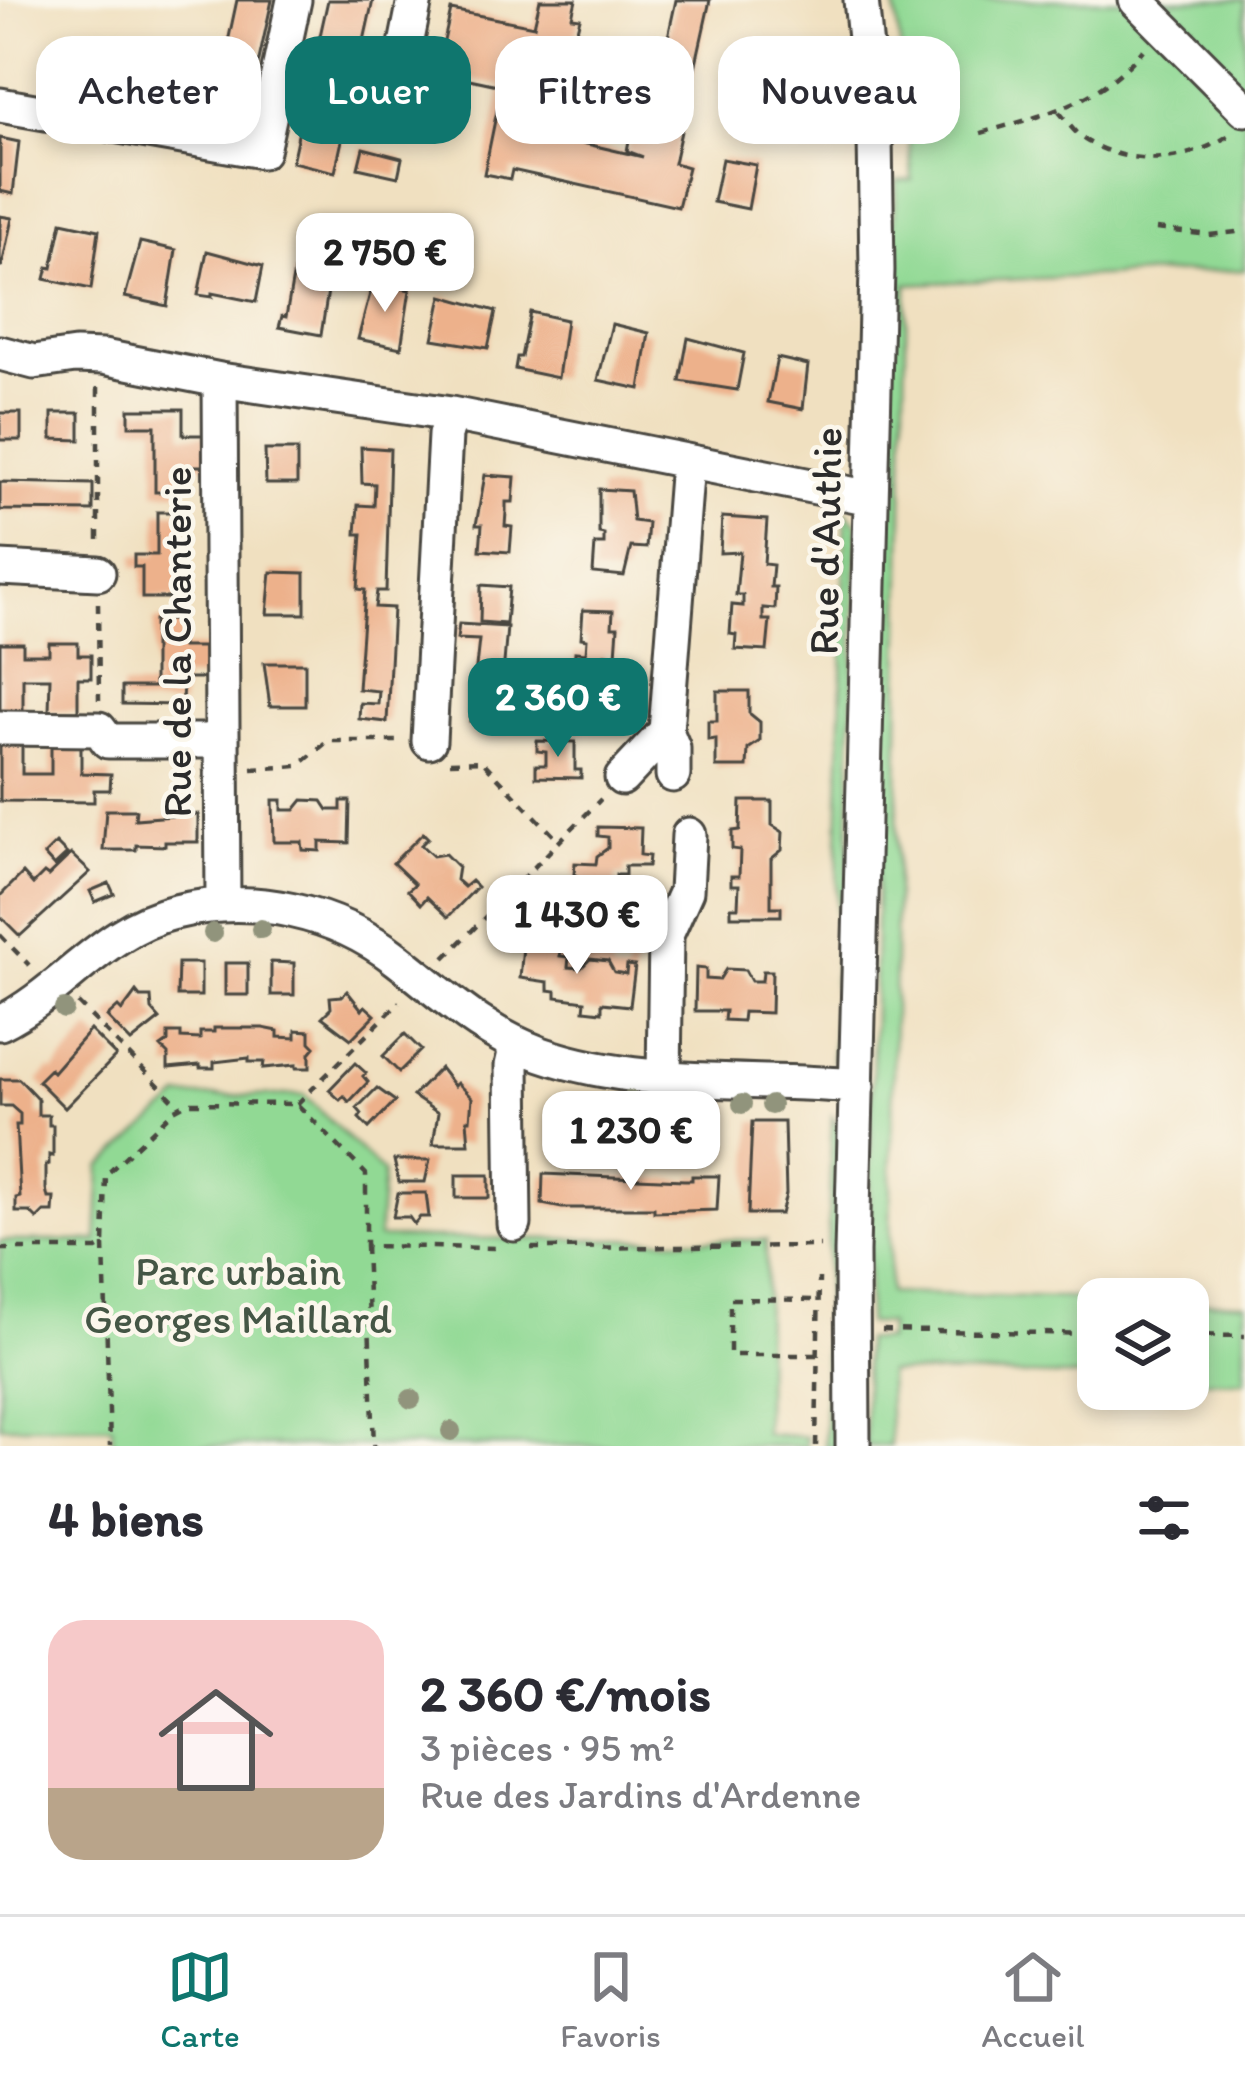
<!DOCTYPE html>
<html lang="fr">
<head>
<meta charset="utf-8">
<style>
  body { margin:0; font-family:Itim,sans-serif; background:#f2f2f3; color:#2b2b33; height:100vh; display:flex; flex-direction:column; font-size:45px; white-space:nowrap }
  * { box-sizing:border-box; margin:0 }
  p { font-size:39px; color:#7c7c81 }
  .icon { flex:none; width:66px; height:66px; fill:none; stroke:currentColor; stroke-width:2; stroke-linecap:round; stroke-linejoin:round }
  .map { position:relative; height:1446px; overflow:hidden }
  .sheet { display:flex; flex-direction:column; background:#fff; flex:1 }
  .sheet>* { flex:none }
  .top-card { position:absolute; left:36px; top:36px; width:1173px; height:108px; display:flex; gap:24px }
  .buttons { position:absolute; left:1077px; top:1278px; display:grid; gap:24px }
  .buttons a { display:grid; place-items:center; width:132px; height:132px; border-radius:24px; background:#fff; box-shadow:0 6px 18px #0003; font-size:60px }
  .price { position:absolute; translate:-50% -102px; padding:0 27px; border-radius:24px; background:#fff; color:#222; font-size:39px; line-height:78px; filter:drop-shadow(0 3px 6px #0008) }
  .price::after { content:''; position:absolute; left:50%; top:72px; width:36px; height:27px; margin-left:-18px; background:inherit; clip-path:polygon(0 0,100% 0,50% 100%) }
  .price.current { background:#0f766e; color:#fff }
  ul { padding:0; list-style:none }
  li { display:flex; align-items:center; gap:36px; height:300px; padding:0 48px }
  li+li { border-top:3px solid #e1e1e2 }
  li span { display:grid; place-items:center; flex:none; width:336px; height:240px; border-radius:36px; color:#555 }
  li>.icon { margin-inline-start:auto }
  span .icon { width:144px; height:144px; fill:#fffc; stroke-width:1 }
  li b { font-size:51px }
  h2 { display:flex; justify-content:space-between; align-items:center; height:144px; padding:0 48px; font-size:51px }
  .chip { padding:0 42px; border-radius:36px; background:#fff; box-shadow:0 6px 18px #0003; font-size:42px; line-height:108px }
  .chip.current { background:#0f766e; color:#fff }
  .tabs { display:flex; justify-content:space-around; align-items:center; height:168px; border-top:3px solid #e1e1e2; background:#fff; font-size:33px; color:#7c7c81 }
  .tabs a { display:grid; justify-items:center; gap:6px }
  .tabs .current { color:#0f766e }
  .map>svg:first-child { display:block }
  .green { fill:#91d994; stroke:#5e8260; stroke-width:3 }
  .building { fill:#edb18b }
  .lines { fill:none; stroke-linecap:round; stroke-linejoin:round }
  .minor-casing { stroke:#494641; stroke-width:39 }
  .path { stroke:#494641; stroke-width:4.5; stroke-dasharray:9 9; stroke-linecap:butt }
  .minor { stroke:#fff; stroke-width:33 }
  .tree { fill:#91947c }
  .labels { text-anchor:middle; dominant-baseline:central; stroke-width:9; stroke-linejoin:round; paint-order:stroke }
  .street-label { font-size:42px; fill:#2b2b2b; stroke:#fbf7ec }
  .park-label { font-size:42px; fill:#445645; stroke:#fbf7ec }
</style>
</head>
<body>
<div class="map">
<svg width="1245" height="1446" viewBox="0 0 1245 1446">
  <rect width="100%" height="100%" fill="#fbf7ec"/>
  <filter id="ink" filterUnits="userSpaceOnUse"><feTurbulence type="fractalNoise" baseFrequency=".00833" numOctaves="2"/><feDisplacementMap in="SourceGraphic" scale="24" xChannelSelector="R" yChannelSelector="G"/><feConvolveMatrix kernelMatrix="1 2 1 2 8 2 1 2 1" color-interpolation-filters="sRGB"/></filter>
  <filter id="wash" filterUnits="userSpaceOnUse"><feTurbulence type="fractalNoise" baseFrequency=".004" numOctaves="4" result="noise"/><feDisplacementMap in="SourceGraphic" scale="48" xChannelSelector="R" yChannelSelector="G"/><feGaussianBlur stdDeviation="2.7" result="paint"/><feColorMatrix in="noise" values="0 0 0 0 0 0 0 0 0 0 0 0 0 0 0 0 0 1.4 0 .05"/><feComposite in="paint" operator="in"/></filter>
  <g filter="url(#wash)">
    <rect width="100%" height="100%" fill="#f0e0c0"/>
    <path class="green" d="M894,0H1245V270L907,284L889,1293L1098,1299V1377L888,1372L890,1446H866L864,1340H887L888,1324L867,1323L891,258L897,181L912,180L905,80Z
      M846,511L857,524L843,1048L833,1061Z
      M304,1095L383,1173L378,1238L766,1240L765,1434L806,1437V1446H113L112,1426H0V1241H97L101,1167L180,1097Z
      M832,1117L842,1134L840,1320H825Z
      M1188,1301L1245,1303V1381L1188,1380Z
      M825,1337H839L840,1446H825Z"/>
    <g id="blocks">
      <path class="building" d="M237,0H272L246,120L213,112Z
        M328,0H373L335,172L292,162Z
        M540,0H576L572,17L580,18L574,41L567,40L548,135L643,157L627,151L631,130L647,134L676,0H710L674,163L688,167L678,207L512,170L510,179L484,174L502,86L437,72L451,10L534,26Z
        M0,138L19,142L13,194L0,191Z
        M363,148L402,158L398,177L358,168Z
        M722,159L756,165L748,209L713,202Z
        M0,216L12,218L2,266H0Z
        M62,222L99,230L91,289L45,279L48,267L52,268Z
        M140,242L176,250L167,306L125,297Z
        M207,251L263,266L256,302L212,293V297L198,295Z
        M294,271L330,278L321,335L279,327L282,316L286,317Z
        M373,282L410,290L401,348L358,339Z
        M442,296L496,311L488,348L433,339Z
        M530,312L566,320L558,378L515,369L517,357H521Z
        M612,324L649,333L640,389L598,380Z
        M688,338L744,353L737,390L680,381Z
        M777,358L808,365L803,409L768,402Z
        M129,409H183V435H214V466H182V492H155V426H129Z
        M0,413H21V440H0Z
        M52,413H80V440L52,439Z
        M361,447L390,449L386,591H377L375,607L393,608L387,722L359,719L360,703L378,704L379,691L358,689L365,590L358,589L362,534H356L358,505L374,506L375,484L362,483Z
        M265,450H297V484H266Z
        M485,475L515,477L513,502H506V512L505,526L512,527L510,552L480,550L482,525H476Z
        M0,482L93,484V511L0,510Z
        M599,489L630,491L633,521L648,523L646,548L631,547L624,576L593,573L595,544H604V534L599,533Z
        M157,512H184V598H142V567H134V555H157Z
        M722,517L767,520L764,564L773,565L771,587H776L775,609L763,608V620H770L767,651L735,649L736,635L730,634L732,605L743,606V595H736L740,552L720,553Z
        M271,572L305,573V614H267Z
        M481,585L509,587L506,624L480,622Z
        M583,610L613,611L612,627H618L616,655L605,654L603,679H598L597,695L566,693L568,664H574L575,652L586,653L587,639L581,638Z
        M154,620H182V647H214L213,678H183L182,705L122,704V687H154Z
        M459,624L507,627L499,723L470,721L479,640L457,639Z
        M0,643H23V654H49V643H78V655H91V678H78V711H49L50,678H23V711H0Z
        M264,663H305V706H270Z
        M717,691H749V713L760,722V741L748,749L747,767H716V739L708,740V721H717Z
        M537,741L575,742V770H581V778L536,777V765H546V752L537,751Z
        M0,744H22V774H51V745H81V773L111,774L110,790H94V802L0,801Z
        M273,800H282V810H295L303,800L322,801L328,810H341V801H350L349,843L320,842V851L303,850L302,842H274Z
        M741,801H772V825L783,832L782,850L771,859V907H781V916H731V907H738L739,885H731V876H739L740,850L732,849V831L740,830Z
        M106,810H136L135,819L198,814V842H165V846L136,845V850H103Z
        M598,827L641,828L640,855L649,856L648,866H625V875H616L615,904L574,903V895L584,896V881L574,874L575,863L596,864L597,856L608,848V837L598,836Z
        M423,833L428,838L421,845L433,856L445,854L458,867L456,880L464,887L471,881L477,887L448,917L427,897L421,904L408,890L415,884L393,863Z
        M56,843L67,854L54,866L44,855Z
        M71,854L90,872L20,936L0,916V896L23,873L33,884L44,873L48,876Z
        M109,883L114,894L95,902L90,891Z
        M524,936H532L530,947L545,948L552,938L562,939L560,956L569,957L568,967L581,968L590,959L608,961L614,972L626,974L627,965L635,966L630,1006L602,1003V1012L584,1010L585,1001L556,997V991L548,990V982L520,978Z
        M271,962L294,963V995H271Z
        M178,963H201V996H177Z
        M225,963H248V995H225Z
        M696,968L706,969V979L719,980L726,969L745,970L751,981H762L763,971H772L771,1013L743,1012L742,1021L724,1020L725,1011H695Z
        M347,991L362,1010L365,1006L375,1015L351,1039L322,1017L331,1008L330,997L342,996Z
        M136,992L140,997H151L152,1010L160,1019L131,1042L107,1017L118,1007L122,1011Z
        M214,1028H263L278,1031V1037L296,1038V1030L310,1031V1042L315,1047L310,1053V1068H296V1065L263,1068L264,1062H249V1058L214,1062V1068H200V1065L168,1068V1054L161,1047L168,1042V1033H181V1038L200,1039V1032H214Z
        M90,1030L116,1056L65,1108L38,1081L50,1069L53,1072Z
        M405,1034L421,1050L399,1072L383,1056Z
        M355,1063L366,1073L363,1076L368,1082L349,1102L344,1096L340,1100L329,1090Z
        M440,1068L454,1086L457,1083L472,1098L470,1120H467L469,1144H433L438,1113L413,1096Z
        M0,1079H19L38,1099V1115H49V1125H53V1156L49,1155V1165H46V1189L48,1198H54L53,1212H44L37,1219L30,1212H16V1198L20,1197L16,1125H20V1114L11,1106H0Z
        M377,1088L395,1101L369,1128L359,1118L362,1114L357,1108Z
        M752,1122H784L786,1194L781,1214H748Z
        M591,1125L616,1126L615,1153H591Z
        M638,1128H663L662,1155H637Z
        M394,1160H430L425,1182H399Z
        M543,1174L684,1180H692V1176H719L717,1210L654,1212V1208H562L542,1204Z
        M456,1175H489V1198H456Z
        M398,1193H426L429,1217H420L414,1224L409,1217H393Z"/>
    </g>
  </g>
  <g filter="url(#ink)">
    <use href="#blocks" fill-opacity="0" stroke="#494641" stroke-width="3"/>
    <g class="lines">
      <g class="minor-casing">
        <path id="minor" d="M1136,0L1245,109
          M399,80L415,0
          M0,105L262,151L294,0
          M0,353L34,362L75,356L103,357L220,380L451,414L871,498
          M220,380L223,904
          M0,568L98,573
          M0,728L99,729L108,741H222
          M666,731L673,748V775
          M429,741L445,435L451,414
          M622,778L666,731L687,463
          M0,1023C63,992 103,929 175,912C252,893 335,911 398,960C447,998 481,1032 541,1054C642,1089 752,1077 857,1086
          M664,1077L666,935L686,891L689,835
          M514,1224L512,1066L517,1044
          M853,1446L852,1252L877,270L875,136L861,0"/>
      </g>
      <path class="path" d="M1059,112C1067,121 1075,134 1085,140C1131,168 1188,163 1231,134
        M981,133C1047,114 1097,104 1143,50
        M1156,229L1209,235L1245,231
        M98,387V544
        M98,603L99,700
        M450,762L482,761L559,841
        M252,769L298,766L328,741H399
        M0,935L29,965
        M445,958L601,799
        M78,1003L179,1106
        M297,1104L400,1002
        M104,1245L110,1446
        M366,1246L374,1446
        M531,1248L820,1246
        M0,1249H97L104,1245L106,1175L174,1110L187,1103L297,1104L366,1174V1246L496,1248
        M882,1330L1098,1334
        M1188,1335L1245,1336
        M817,1355H730V1299L818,1300
        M816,1446L819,1278"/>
      <use href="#minor" class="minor"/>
    </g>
    <g class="tree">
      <circle cx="261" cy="929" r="10"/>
      <circle cx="213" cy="933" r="10"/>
      <circle cx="64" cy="1009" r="10"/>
      <circle cx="629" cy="1100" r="10"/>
      <circle cx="684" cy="1104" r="10"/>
      <circle cx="742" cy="1104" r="10"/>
      <circle cx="771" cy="1105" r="10"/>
      <circle cx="411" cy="1399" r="10"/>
      <circle cx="451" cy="1431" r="10"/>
    </g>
  </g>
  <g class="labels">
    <g class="street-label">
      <text transform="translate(825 541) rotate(-89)">Rue d'Authie</text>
      <text transform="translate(176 642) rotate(-90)">Rue de la Chanterie</text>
    </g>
    <g class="park-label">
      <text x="238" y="1270">Parc urbain<tspan x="238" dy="48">Georges Maillard</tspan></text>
    </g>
  </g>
</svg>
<div class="buttons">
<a><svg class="icon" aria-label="layers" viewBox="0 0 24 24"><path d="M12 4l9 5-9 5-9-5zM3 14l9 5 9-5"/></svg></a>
</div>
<b class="price" style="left:385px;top:315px">2 750 €</b>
<b class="price current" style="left:558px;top:760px">2 360 €</b>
<b class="price" style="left:577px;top:977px">1 430 €</b>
<b class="price" style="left:631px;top:1193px">1 230 €</b>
<div class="top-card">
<a class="chip">Acheter</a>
<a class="chip current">Louer</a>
<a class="chip">Filtres</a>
<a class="chip">Nouveau</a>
</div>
</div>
<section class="sheet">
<h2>4 biens<svg class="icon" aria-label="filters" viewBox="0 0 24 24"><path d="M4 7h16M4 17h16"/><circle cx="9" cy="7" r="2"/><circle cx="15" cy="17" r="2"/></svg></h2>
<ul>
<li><span style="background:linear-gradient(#f6c9c9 70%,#b9a48a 0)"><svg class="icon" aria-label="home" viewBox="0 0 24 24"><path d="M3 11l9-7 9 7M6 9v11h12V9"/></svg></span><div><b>2 360 €/mois</b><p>3 pièces · 95 m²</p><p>Rue des Jardins d'Ardenne</p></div></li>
</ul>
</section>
<nav class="tabs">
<a class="current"><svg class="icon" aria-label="map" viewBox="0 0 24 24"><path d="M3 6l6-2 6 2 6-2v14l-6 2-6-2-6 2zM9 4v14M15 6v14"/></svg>Carte</a>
<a><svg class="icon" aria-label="saved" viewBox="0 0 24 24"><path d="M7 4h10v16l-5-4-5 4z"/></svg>Favoris</a>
<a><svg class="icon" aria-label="home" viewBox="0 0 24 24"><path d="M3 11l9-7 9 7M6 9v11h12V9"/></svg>Accueil</a>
</nav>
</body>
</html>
